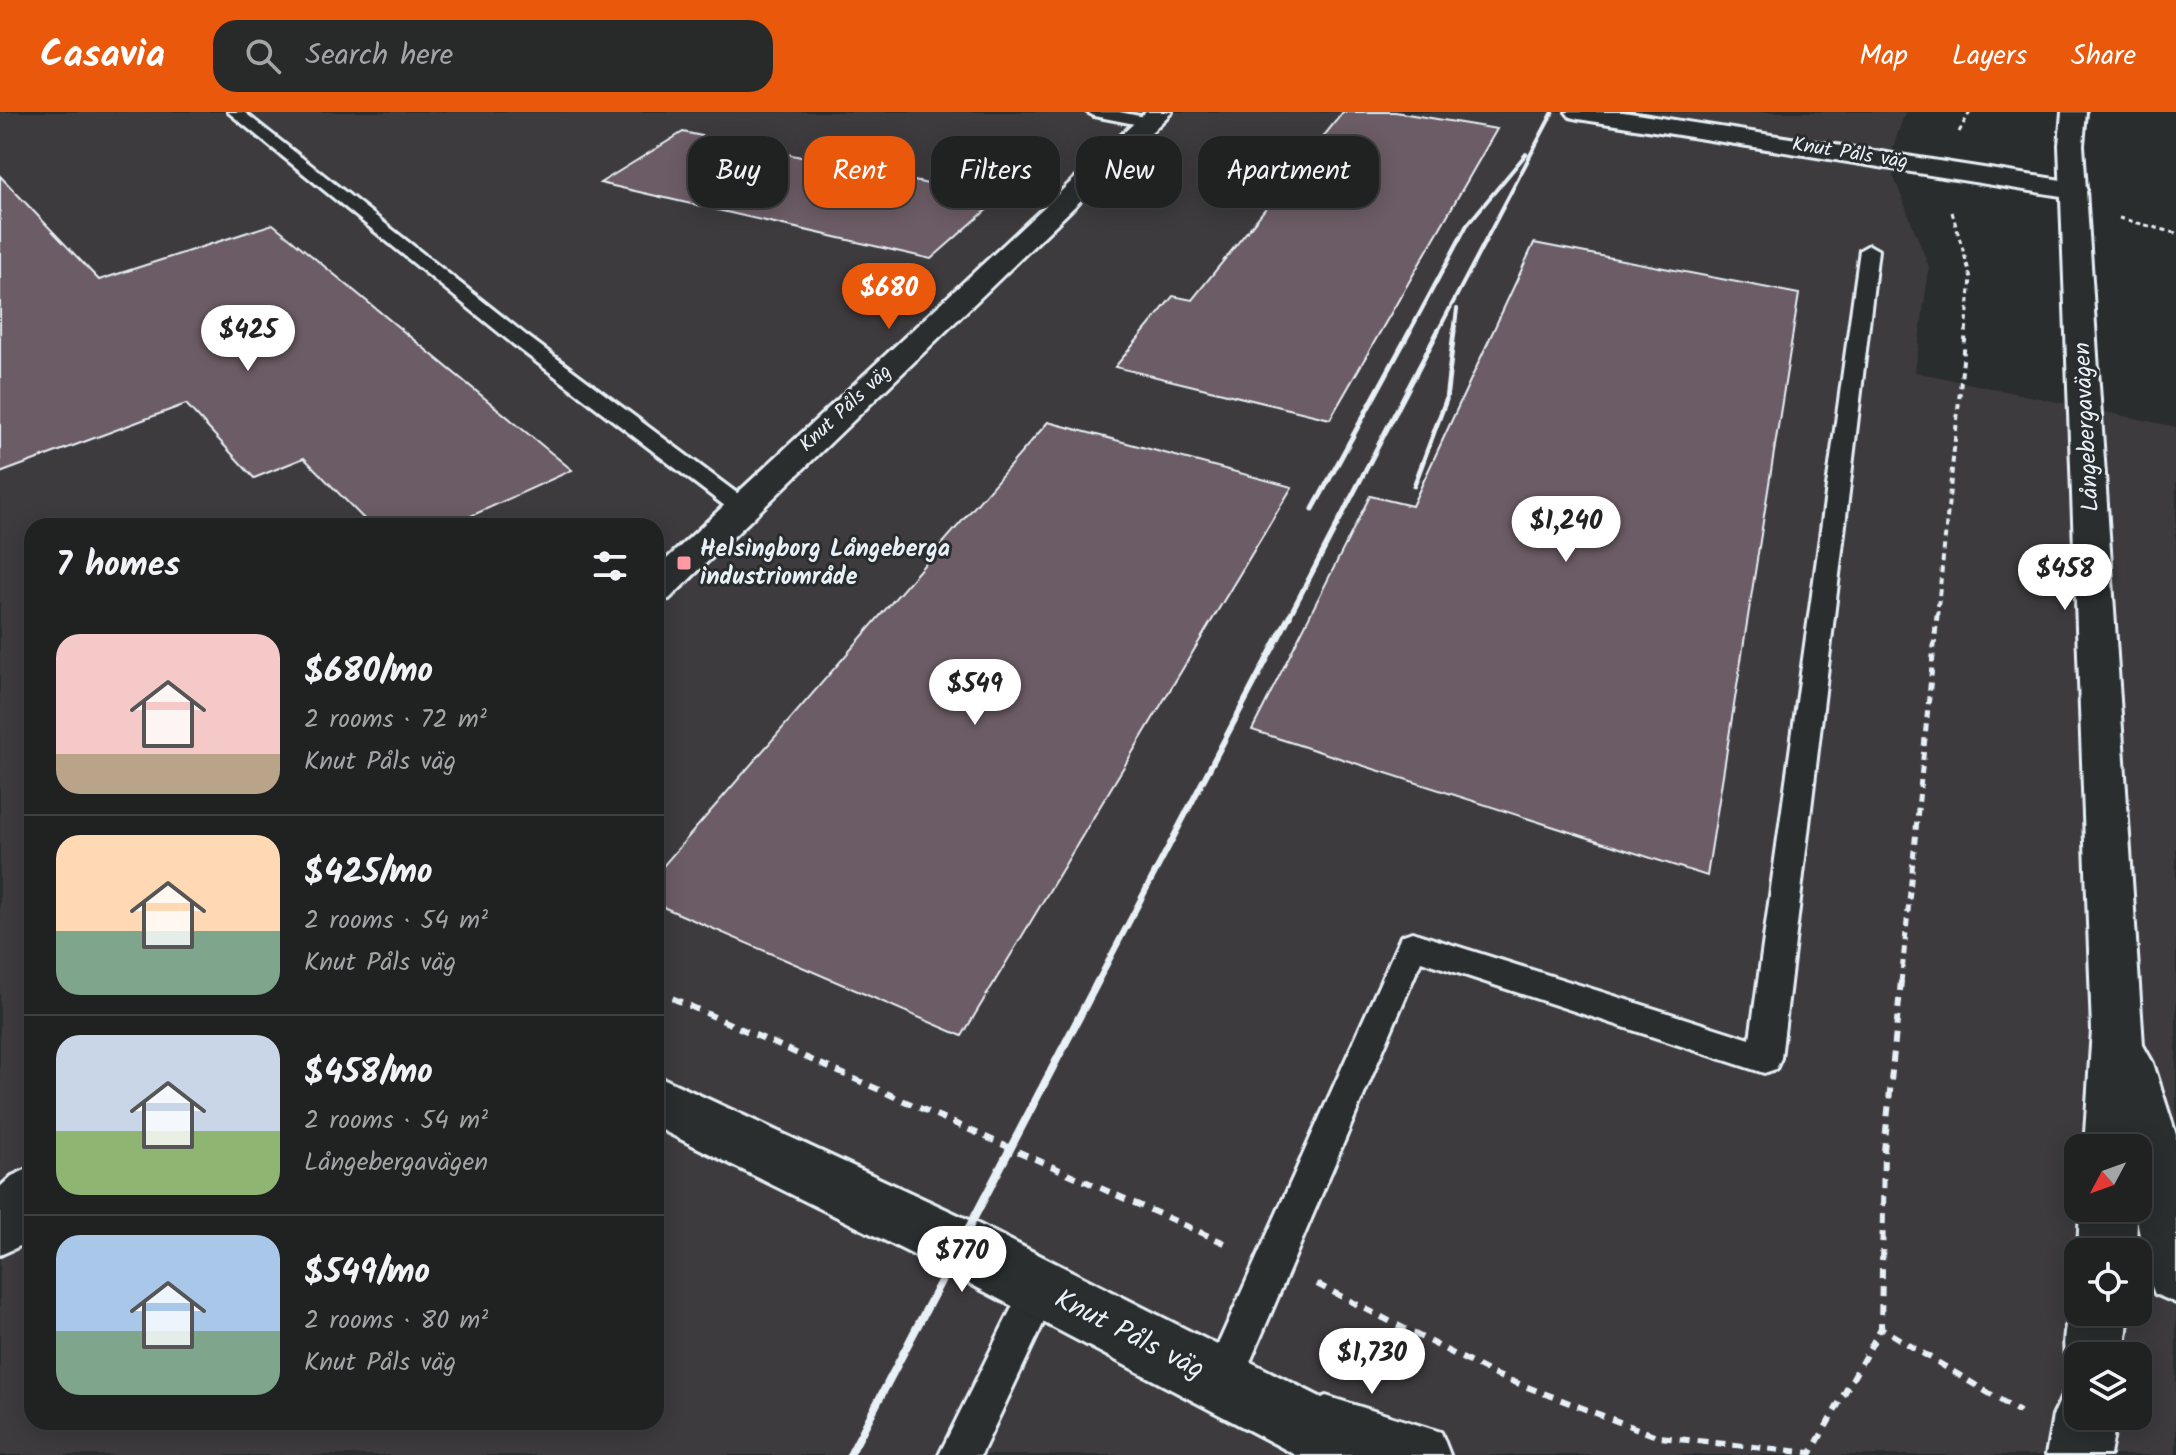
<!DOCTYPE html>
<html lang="en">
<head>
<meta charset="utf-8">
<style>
  body { margin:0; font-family:Kalam,sans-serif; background:#282a2a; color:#f1f3f6; height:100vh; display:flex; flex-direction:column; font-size:30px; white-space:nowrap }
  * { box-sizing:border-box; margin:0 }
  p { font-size:26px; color:#a2a4a5 }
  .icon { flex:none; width:44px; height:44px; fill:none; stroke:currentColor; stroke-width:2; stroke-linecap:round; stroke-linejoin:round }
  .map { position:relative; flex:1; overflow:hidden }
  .details { position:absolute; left:24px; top:406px; width:640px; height:912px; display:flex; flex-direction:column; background:#202222; border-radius:24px; box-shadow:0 4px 20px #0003,0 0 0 2px #3d3f40 }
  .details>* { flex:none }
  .hud { position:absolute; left:688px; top:24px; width:760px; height:72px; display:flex; gap:16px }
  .needle { width:52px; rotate:229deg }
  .fabs { position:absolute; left:2064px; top:1022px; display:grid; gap:16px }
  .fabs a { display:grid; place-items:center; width:88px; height:88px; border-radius:16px; background:#202222; box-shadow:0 4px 20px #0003,0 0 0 2px #3d3f40; font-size:40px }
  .price { position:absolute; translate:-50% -68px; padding:0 18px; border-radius:28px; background:#fff; color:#222; font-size:26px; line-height:52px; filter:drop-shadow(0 2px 4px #0008) }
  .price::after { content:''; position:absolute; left:50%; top:48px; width:24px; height:18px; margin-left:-12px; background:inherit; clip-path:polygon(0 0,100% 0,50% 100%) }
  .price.on { background:#ea580c; color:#fff }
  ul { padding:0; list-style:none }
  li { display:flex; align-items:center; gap:24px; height:200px; padding:0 32px }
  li+li { border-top:2px solid #3d3f40 }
  li span { display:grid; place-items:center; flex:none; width:224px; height:160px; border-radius:24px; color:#555 }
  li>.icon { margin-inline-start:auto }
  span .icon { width:96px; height:96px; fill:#fffc; stroke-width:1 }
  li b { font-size:34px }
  h2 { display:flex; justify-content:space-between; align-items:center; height:96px; padding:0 32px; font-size:34px }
  .tag { padding:0 28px; border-radius:24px; background:#202222; box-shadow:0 4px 20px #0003,0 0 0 2px #3d3f40; font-size:28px; line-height:72px }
  .tag.on { background:#ea580c; color:#fff }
  header { display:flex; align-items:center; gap:48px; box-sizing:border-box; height:112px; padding:0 40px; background:#ea580c; color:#fff }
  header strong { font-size:38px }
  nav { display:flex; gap:44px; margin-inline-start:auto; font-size:28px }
  .search { width:560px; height:72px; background:#282a2a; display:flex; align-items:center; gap:20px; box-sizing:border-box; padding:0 28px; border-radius:24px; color:#a2a4a5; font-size:30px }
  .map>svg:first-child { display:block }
  .built { fill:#3e3b3e; fill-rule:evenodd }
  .building { fill:#6c5b65; stroke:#e8f1f8; stroke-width:2 }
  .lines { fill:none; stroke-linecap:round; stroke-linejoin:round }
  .service-casing { stroke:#e8f1f8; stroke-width:6 }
  .minor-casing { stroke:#e8f1f8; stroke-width:6 }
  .tertiary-casing { stroke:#e8f1f8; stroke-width:6 }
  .path-far3 { stroke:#e8f1f8; stroke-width:3; stroke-dasharray:5 4; stroke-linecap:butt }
  .path-far2 { stroke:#e8f1f8; stroke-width:4; stroke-dasharray:6 5; stroke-linecap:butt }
  .path-far1 { stroke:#e8f1f8; stroke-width:5; stroke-dasharray:8 6; stroke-linecap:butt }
  .path { stroke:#e8f1f8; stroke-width:6; stroke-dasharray:10 8; stroke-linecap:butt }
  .service { fill:#2a2d2e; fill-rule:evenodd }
  .minor { fill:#2a2d2e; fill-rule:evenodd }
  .tertiary { fill:#2a2d2e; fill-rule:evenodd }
  .rail-far3 { stroke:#e8f1f8; stroke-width:4 }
  .rail-far2 { stroke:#e8f1f8; stroke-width:5 }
  .rail-far1 { stroke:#e8f1f8; stroke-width:6 }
  .rail { stroke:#e8f1f8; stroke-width:8 }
  .poi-dot { fill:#ff9aa2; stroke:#2a2d2e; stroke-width:3 }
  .labels { text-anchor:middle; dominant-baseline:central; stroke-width:6; stroke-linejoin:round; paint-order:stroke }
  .far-street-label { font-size:20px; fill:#e8f1f8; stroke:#2a2d2e }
  .street-label { font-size:24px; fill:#e8f1f8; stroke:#2a2d2e }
  .poi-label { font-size:24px; font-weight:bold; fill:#e8f1f8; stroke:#2a2d2e; text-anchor:start }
  .near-street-label { font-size:28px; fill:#e8f1f8; stroke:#2a2d2e }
</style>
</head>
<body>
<header>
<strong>Casavia</strong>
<div class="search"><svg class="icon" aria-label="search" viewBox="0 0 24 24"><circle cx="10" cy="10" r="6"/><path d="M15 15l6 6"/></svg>Search here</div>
<nav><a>Map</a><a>Layers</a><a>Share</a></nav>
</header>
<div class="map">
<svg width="2176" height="1343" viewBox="0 0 2176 1343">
  <rect width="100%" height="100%" fill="#2a2d2e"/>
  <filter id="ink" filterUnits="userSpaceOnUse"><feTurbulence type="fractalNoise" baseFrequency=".0125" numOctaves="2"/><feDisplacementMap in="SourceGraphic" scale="16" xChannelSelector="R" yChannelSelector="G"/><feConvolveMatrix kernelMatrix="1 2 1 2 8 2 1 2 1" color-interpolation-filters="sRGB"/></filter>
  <g filter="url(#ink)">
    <path class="built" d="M0,0H1905L1888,50L1929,155L1915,260L2176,315V1343H0ZM32,414H656V1310H32ZM2078,1036H2138V1096H2078ZM2078,1140H2138V1200H2078ZM2078,1244H2138V1304H2078Z"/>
    <path class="building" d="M1343,0H1395L1497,17L1330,307L1115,255L1173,184L1192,188Z
      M683,20L999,87L931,147L600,71Z
      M0,64L99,168L273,112L572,358L449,414H371L304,346L254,366L186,292L0,361Z
      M1534,131L1799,182L1707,764L1252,618L1370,384L1412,394Z
      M1048,310L1292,375L962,924L656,792V762Z"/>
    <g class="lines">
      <g class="service-casing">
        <path id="service" d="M228,0H244L527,224L750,391L753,396L750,401H734L513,232Z
          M1087,0H1119L1155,7L1158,10L1150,15L1094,4Z
          M1869,133L1878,138L1781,946L1776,957L1764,961L1421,849L1236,1283L1222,1289L1208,1283L1202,1269L1208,1255L1401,824L1412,820L1750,927L1860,138Z
          M1040,1159L1053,1165L1059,1178L981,1343H939L1027,1165Z"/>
      </g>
      <g class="minor-casing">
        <path id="minor" d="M1146,0H1172L669,487L656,490V457Z
          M1566,0H1623L2074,70L2083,73L2087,78L2083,83L2074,86L1578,7L1570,5Z
          M656,963L980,1113L1322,1286L1326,1284L1441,1320L1450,1343H1296L938,1155L656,1015Z
          M32,1055V1123L20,1134L0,1143V1075L12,1064Z"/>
      </g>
      <g class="tertiary-casing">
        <path id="tertiary" d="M2062,0H2086L2083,33L2143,933L2153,951L2176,1023V1191L2155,1182L2146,1161L2137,1106L2136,1140H2078L2080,1096H2138V1036H2084L2092,918L2059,33Z
          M2078,1179V1200H2129L2124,1244H2078V1269L2071,1266C2059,1236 2064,1208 2078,1179Z
          M2078,1275V1304H2117L2110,1343H2046L2053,1304L2063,1282Z"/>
      </g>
      <path class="path-far3" d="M1959,20L1970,0
        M1952,100L1971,166L1966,221
        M2119,106L2176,121"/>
      <path class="path-far2" d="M1937,505L1966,219"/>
      <path class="path-far1" d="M1901,871L1937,503"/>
      <path class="path" d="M1901,869L1884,1039L1881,1216L2020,1300
        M656,879L1227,1132
        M1317,1172L1493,1262L1659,1325L1811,1341L1881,1216"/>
      <use href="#service" class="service"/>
      <use href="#minor" class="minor"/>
      <use href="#tertiary" class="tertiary"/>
      <path class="rail-far3" d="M1409,221L1467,113L1526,42
        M1437,221L1553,0
        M1454,221L1457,197"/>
      <path class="rail-far2" d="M1414,374L1446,288L1454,219
        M1313,397L1410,219
        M1289,505L1438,219"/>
      <path class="rail-far1" d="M1097,871L1290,503"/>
      <path class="rail" d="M850,1343L1098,869"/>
    </g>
  </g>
  <rect class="poi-dot" x="676" y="443" width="16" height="16" rx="4"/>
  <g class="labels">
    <g class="far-street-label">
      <text transform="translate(1850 42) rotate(9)">Knut Påls väg</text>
      <text transform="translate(846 297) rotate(-43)">Knut Påls väg</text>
    </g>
    <g class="street-label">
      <text transform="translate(2087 315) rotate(-93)">Långebergavägen</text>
    </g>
    <g class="poi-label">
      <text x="700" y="437">Helsingborg Långeberga<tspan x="700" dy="28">industriområde</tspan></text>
    </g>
    <g class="near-street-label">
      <text transform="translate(1129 1223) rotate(27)">Knut Påls väg</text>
    </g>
  </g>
</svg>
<div class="fabs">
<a><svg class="needle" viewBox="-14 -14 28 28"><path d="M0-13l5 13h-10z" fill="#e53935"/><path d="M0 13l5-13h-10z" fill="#a2a4a5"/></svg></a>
<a><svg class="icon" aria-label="locate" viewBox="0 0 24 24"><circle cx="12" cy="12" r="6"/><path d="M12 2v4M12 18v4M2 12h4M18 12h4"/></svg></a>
<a><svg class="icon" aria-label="layers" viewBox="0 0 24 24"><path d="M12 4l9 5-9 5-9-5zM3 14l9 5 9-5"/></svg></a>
</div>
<b class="price on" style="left:889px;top:219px">$680</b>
<b class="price" style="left:248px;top:261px">$425</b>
<b class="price" style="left:1566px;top:452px">$1,240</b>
<b class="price" style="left:2065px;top:500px">$458</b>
<b class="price" style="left:975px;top:615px">$549</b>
<b class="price" style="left:962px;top:1182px">$770</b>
<b class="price" style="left:1372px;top:1284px">$1,730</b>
<div class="hud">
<a class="tag">Buy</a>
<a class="tag on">Rent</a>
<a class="tag">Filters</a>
<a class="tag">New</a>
<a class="tag">Apartment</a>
</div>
<section class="details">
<h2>7 homes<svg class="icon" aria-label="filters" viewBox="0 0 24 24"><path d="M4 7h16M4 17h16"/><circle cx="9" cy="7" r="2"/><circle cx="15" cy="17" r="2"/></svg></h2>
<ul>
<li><span style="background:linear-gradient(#f6c9c9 75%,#b9a48a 0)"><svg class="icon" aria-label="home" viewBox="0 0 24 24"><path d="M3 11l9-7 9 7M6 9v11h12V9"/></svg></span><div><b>$680/mo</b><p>2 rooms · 72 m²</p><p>Knut Påls väg</p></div></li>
<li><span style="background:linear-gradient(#ffd9b3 60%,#7fa58c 0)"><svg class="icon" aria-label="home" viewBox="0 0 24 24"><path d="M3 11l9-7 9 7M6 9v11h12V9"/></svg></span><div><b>$425/mo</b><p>2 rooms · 54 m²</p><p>Knut Påls väg</p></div></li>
<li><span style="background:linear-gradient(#c9d6e8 60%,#8fb573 0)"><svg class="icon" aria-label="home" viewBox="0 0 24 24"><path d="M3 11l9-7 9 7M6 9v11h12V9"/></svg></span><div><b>$458/mo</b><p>2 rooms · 54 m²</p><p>Långebergavägen</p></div></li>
<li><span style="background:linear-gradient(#a9c7e8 60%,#7fa58c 0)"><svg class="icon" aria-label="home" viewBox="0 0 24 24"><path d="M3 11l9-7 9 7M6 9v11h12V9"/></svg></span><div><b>$549/mo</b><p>2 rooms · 80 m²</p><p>Knut Påls väg</p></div></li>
</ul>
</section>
</div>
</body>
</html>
